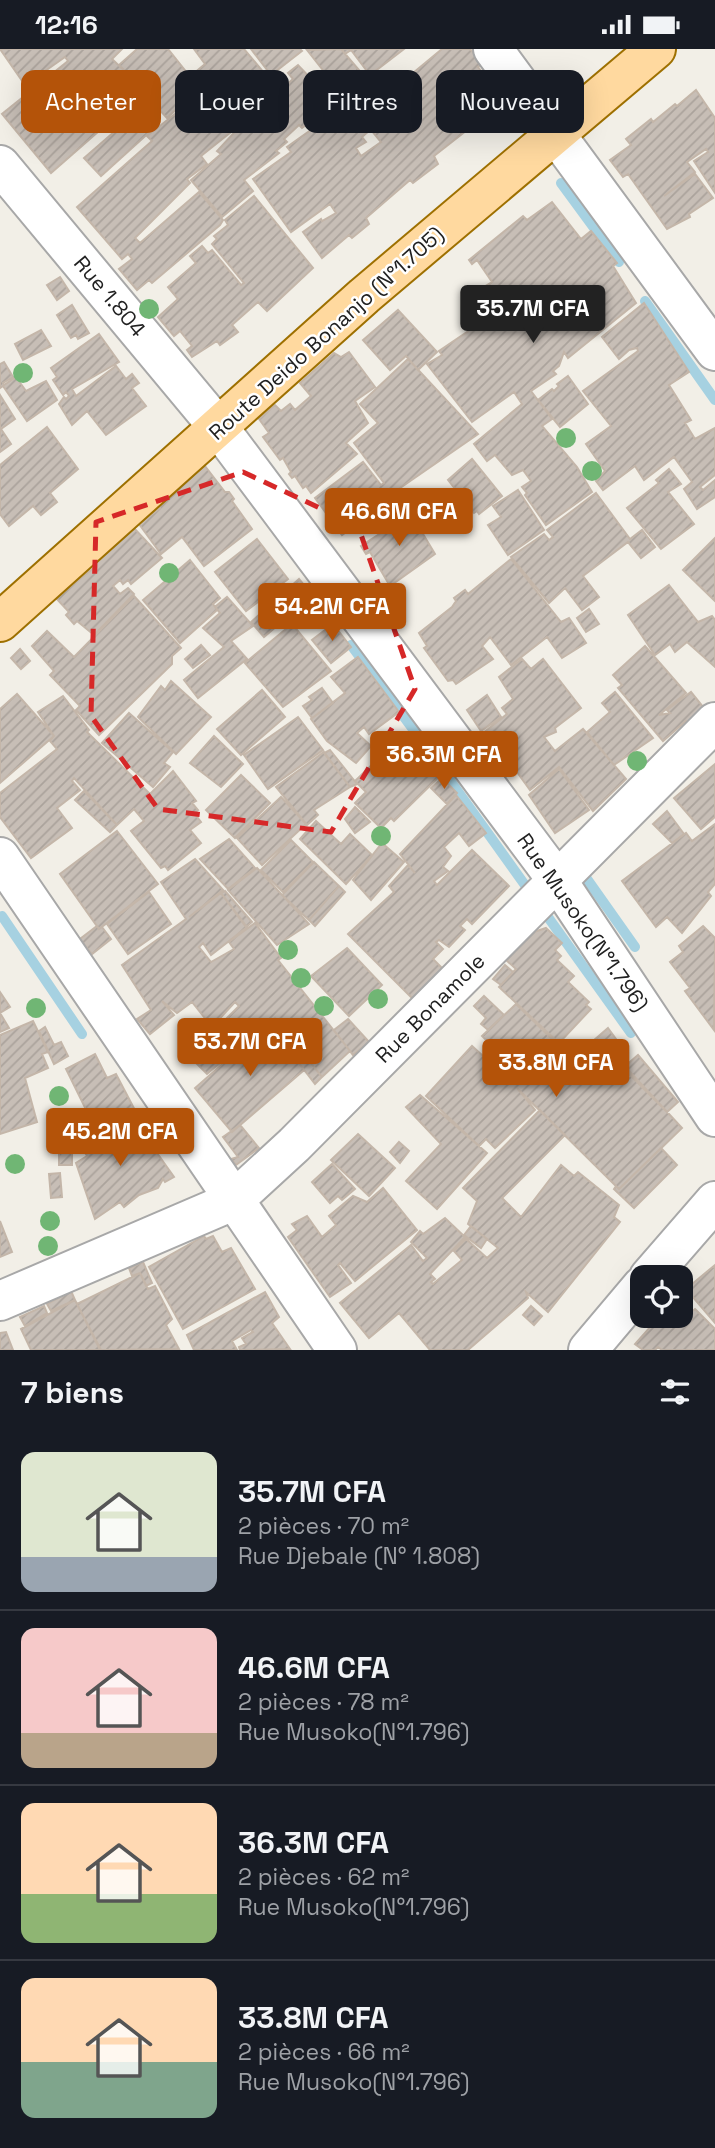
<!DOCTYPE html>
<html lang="fr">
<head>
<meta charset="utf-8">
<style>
  body { margin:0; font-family:"Space Grotesk",sans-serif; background:#242831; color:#f1f3f6; height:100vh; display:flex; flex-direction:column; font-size:26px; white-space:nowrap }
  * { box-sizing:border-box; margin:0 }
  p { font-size:23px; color:#9ea1a6 }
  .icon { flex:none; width:38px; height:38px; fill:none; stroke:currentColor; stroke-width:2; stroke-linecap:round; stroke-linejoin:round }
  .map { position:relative; height:1301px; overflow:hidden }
  .drawer { display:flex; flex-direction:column; background:#171b24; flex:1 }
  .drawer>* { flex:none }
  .guide { position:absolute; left:21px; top:21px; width:674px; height:63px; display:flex; gap:14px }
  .controls { position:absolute; left:630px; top:1216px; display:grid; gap:14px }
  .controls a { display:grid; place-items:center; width:63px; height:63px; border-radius:14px; background:#171b24; box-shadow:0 7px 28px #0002; font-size:35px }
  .price { position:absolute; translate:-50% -60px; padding:0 16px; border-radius:7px; background:#b45309; color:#fff; font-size:23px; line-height:46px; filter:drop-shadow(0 2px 4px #0008) }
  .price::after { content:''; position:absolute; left:50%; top:42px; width:21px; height:16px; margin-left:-10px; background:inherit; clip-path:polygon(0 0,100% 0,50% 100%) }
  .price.selected { background:#222; color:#fff }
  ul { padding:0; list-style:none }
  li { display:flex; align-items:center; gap:21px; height:175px; padding:0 21px }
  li+li { border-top:2px solid #363941 }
  li span { display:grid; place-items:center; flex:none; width:196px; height:140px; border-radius:14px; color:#555 }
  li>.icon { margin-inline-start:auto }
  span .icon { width:84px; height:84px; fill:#fffc; stroke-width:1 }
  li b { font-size:30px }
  h2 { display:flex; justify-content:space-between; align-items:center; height:84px; padding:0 21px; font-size:30px }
  .chip { padding:0 24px; border-radius:14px; background:#171b24; box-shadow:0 7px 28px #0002; font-size:24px; line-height:63px }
  .chip.selected { background:#b45309; color:#fff }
  .status { display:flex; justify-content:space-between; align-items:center; height:49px; padding:0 35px; background:#171b24; direction:ltr }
  .status svg { height:19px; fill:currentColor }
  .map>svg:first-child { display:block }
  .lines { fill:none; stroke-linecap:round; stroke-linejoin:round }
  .stream { stroke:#a6d1e1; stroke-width:10 }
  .building { fill:url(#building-hatch); stroke:#c4b6a9; stroke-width:2 }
  .minor-casing { stroke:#a8a8a8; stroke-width:42 }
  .tertiary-casing { stroke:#a8a8a8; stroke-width:42 }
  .primary-casing { stroke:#9e7000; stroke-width:42 }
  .minor { stroke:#fff; stroke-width:38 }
  .tertiary { stroke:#fff; stroke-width:38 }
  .primary { stroke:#ffd99f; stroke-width:38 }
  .tree { fill:#70b674 }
  .marked { fill:none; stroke:#d62828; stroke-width:5; stroke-dasharray:14 9; stroke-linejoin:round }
  .labels { text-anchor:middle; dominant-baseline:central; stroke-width:5; stroke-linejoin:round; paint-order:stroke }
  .street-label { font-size:21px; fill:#212121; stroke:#fff }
</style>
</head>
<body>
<div class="status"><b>12:16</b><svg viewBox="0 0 49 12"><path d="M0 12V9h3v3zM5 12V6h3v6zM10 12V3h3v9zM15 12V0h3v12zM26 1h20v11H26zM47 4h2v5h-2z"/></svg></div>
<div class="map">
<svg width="715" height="1301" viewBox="0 0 715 1301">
  <defs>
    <pattern id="building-hatch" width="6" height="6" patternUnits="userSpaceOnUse" patternTransform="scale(1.75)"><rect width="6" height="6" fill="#c7beb6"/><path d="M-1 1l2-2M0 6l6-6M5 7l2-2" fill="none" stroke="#aba39c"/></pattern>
  </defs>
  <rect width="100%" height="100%" fill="#f2efe7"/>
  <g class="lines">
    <path class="stream" d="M561,134L619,213
      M645,252L715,351
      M351,596L443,721
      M444,723L631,984
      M587,830L635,898
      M2,867L82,985"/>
  </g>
  <path class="building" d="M0,0H122L112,10L133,30L119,16L137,0H168L199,39L167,69L147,47L120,73L115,68L51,124L2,65L68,12L65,8L25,36Z
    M194,0H244L270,31L253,45L259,53L239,75L229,63L226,66L236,79L201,107L207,115L187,130L190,134L135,189L140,194L199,143L223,171L220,176L152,234L149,231L137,241L119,220L132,210L128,205L122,210L77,158L152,92L147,87L184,58L188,63L190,61L186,55L204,41L192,26L205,15Z
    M251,0H300L302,2L271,26Z
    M341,0H404L370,26L351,1L345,5Z
    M341,0L370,34L376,29L399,54L394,58L412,78L414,76L399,59L408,51L396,38L442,0H470L483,14L478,18L504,52L434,107L438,115L413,134L410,131L366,169L369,175L352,189L349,186L322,209L303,183L321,170L322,172L336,164L330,155L291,183L253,130L291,103L287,98L322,73L318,67L302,79L299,76L284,90L287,93L276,102L279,104L244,131L253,142L222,168L191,131L221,105L217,102L271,44L274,47L293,30L288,24L298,16L315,34L322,28L337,47L330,52L333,56L343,51L369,82L362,88L366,93L356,99L361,107L381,93L354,60L361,54L357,48L349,54L307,1Z
    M696,41L715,69V144L694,112L708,103L706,100L687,113L695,123L664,147L695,125L713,149L689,165L690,168L667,180L628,125L623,128L610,111L631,96L626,90L651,70L653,73L675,55L677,57Z
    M137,63L152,81L101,127L84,109Z
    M254,147L313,219L267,262L258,253L232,276L238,283L220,296L217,292L192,308L187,301L192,297L180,282L174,287L158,268L178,250L168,238L196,214L190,207L202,197L208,204L212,201L241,236L244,234L212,195L217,190L214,187L228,176L225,171Z
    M552,153L581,190L591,182L617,214L613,217L636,254L568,309L564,303L559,317L553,322L556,325L531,342L552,370L542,377L577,418L592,443L546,476L525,446L527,444L522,438L531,432L523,421L512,426L495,406L487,412L474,395L522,355L514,343L472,373L427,315L442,306L439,302L489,268L472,245L492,233L477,211L472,215L469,211L523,167L527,171Z
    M60,228L69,242L57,251L47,236Z
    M644,254L689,323L669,336L691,371L685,374L695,390L715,379V426L700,438L703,441L715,431V448L697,460L684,440L692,433L674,408L644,431L635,417L603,441L596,432L605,422L586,395L611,377L583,342L638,302L637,299L629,301L619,310L602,288Z
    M72,256L89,284L78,290L76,286L71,289L57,266Z
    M398,261L437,303L418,321L406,307L390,321L363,291Z
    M41,281L51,297L23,311L15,295Z
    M99,285L119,313L72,340L76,347L116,317L126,330L132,325L139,334L132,339L146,357L106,386L87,362L72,376L59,355L64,348L66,350L69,347L66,343L63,346L53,331L57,328L51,319Z
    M349,303L375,338L355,352L368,374L346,394L357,405L311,444L306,437L303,439L295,427L292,429L289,425L291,423L283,409L280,411L263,388L269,384L259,370L275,356L281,362L290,355L295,361L311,347L300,334L334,304L341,308Z
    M408,310L478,385L390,446L392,449L342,486L315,449L363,413L381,436L384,434L354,394L378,374L360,355Z
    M4,313L13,328L3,334L4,336L16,328L26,342L46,332L57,351L27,372L3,337L0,339V315Z
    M568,327L588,355L560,378L538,351L552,340L554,342L559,337L557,335Z
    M0,346L15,370L1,380L11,395L0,403Z
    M47,378L78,420L50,444L57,453L41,466L33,457L9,477L0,465V416Z
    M472,410L502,447L479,465L477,462L474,464L448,431Z
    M205,417L225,443H229L234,450L232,452L252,480L204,517L182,488L161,505L139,475L160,459L156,454Z
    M669,420L681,435L668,443L694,475L661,500L627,459L659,434L656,431Z
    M518,441L544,481L508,506L488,476L501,468L493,457Z
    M596,444L630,490L642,481L655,498L641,509L628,493L583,527L599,548L582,561L565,539L549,554L511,508L544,485L549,491L553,488L547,481Z
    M408,460L435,505L390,537L370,503L366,505L361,497L390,478L387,475Z
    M132,477L162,509L131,535L128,531L123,535L120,531L113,537L120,545L128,539L134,545L94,586L77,572L74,575L66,566L69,563L56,549L95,518L93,516Z
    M715,489V552L683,521Z
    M257,490L288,530L246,562L215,523Z
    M511,510L561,573L569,569L586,594L562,609L547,588L511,616L490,588L482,597L493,610L456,635L453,631L448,632L424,599L427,597L419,584L452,558L456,552L454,549L465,541L468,545Z
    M190,511L220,549L213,555L217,561L180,594L143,551Z
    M299,530L309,542L289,558L292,564L264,588L251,573Z
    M669,536L698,573L712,567L715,571V618L687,593L675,603L670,595L655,606L628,566Z
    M391,539L399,550L389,558L381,547Z
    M134,547L181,599L172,607V615L99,686L76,661L80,657L50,626L54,622L32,597L47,582L74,608Z
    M227,548L253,577L231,592L247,610L198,649L184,631L224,598L203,579L220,564L215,558Z
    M589,560L599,575L586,583L577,569Z
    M292,575L331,622L283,658L245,614Z
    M333,575L351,598L331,614L312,591Z
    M201,596L210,606L193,619L185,610Z
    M645,597L686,644L659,666L670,664L667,661L691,643L704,659L692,680L686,672L663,692L618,639L622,636L613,626Z
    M20,600L30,612L21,620L11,609Z
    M358,608L399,663L369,685L364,678L357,684L371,697L356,714L327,692L311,670L345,644L331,628Z
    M522,610L531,620L543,610L581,659L555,679L556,683L544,688L555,702L583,680L626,730L593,762L559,718L530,741L504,705H498L483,684L507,665L502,659L513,650L499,628Z
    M171,632L211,668L176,705L138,668L161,637L165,641Z
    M322,639L333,654L312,669L303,657L312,651L309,648Z
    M262,641L285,668L241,706L217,680Z
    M615,643L653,689L614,716L587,683L610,663L602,654Z
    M17,645L54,687L0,734V660Z
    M487,646L501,668L481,682L467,661Z
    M63,647L89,681L87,683L150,745L173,722L196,752L192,754L198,761L194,764L201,773L190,781L201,794L168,821L165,817L161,819L131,782L144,772L134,760L117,776L74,729L72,732L80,741L57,759L72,779L31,809L0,768V744L57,700L50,692L54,687L38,663Z
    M129,664L173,703L164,714L170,718L153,738L102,694Z
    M298,668L323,701L268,740L244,706Z
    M214,687L243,715L221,738L190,714Z
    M417,691L444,723L394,772L391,769L381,779L355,754L366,743L355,732L380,708L390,714L401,703L399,701Z
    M330,701L357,735L350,738L324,704Z
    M324,703L350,738L314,761L318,766L307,776L276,738Z
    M715,715V768L701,780L674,749Z
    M559,720L589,761L555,784L529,746Z
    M241,726L270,754L235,789L206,761Z
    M442,729L457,744L447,755L431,739Z
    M84,742L117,776L110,783L75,751Z
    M456,746L486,784L469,797L459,784L444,798L451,807L443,818L448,822L434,832L437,836L472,801L509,837L472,875L467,870L460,877L465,881L449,898L439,891L436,893L443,900L433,910L444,921L414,951L348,885L394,843L389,837L408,816L415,824L400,805Z
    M281,748L306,775L262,816L237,789Z
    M355,758L370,773L355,784L345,770Z
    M667,762L684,785L672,794L653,775Z
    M316,772L341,795L350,785L372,806L346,835L300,790Z
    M715,775V835L708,843L711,847L682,884L667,868L656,878L622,832L686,784L692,792Z
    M117,782L158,835L99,880L60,825Z
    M229,790L255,819L228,840L200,810Z
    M291,791L313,813L283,843L261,821Z
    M382,794L404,813L371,851L353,831Z
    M195,810L223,841L189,868L221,844L247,878L211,906L203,894L199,898L211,913L234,900L229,893L255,874L281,909L278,911L350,1002L322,1028L275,969L207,1025L189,1007L239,957L235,953L212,978L192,953L177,964L162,952L174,966L150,985L137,970L151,961L122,916L186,870L161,833Z
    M314,813L339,837L309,871L282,846Z
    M257,819L309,875L277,896L228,841Z
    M339,837L345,843L315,877L309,871Z
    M225,842L252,873L246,878L221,844Z
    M149,843L171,875L128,905L107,875Z
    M97,877L99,880L102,878L111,890L92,905L80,890Z
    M703,877L715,889L714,981L685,942L690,939L670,913L683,903L679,897Z
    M546,879L562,894L555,901L561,907L557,911L574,927L568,933L589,953L586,956L591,960L559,994L499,938L516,920L505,910L534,883Z
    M347,899L382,936L349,967L311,927Z
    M505,916L513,923L501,936L493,930Z
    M0,943L10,958L0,964L9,979L0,983Z
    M484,947L504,966L488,981L481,975L486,969L474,957Z
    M516,955L558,996L553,1010L571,1027L605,996L682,1079L619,1140L517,1039L535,1061L495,1099L486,1090L479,1097L426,1047L472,997L509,1031L514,1027L505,1018L509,1013L482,987Z
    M275,969L322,1028L315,1035L269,975Z
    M348,970L369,993L353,1006L334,981Z
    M33,972L48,1003L42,1005L48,1019L25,1029L37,1073L0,1085V986Z
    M268,975L304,1021L232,1083L195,1039Z
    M45,978L54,996L61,993L68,1007L54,1015L39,982Z
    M608,979L616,990L592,1008L585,999Z
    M95,1005L107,1029L116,1025L137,1065L112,1077L111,1074L96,1081L66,1020Z
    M638,1006L678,1053L667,1063L623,1019Z
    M420,1046L487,1104L437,1160L406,1132L441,1095L406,1058Z
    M540,1061L565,1086L502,1149L521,1168L561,1116L574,1127L578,1123L619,1156L614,1168L620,1173L548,1263L526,1243L528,1249L468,1301H430L399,1264L369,1289L340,1254L411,1196L423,1212L427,1209L411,1193L420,1182L423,1185L445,1169L465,1188L430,1225L435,1230L431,1233L433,1235L462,1211L454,1202L466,1190L487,1209L498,1199L468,1175L477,1152L463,1139Z
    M127,1073L130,1078L133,1076L137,1082L140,1080L174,1128L165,1133L163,1130L158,1139L139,1146L124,1158L120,1153L95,1170L76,1114L87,1107L82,1098L86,1095L84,1092L108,1084Z
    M240,1076L259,1099L236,1116L231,1110L238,1108L223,1088Z
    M358,1085L395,1119L369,1147L331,1111Z
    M399,1093L409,1102L400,1114L390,1103Z
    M661,1099L677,1116L634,1159L614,1140L616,1137L619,1140Z
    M72,1100V1116H59V1101Z
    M332,1115L355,1140L342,1151L338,1147L330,1154L312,1133Z
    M60,1124L62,1148L51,1149L49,1125Z
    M383,1139L417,1181L355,1232L340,1214L338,1216L351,1234L330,1248L288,1188L297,1181L292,1175L307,1167L322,1188L336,1176L329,1167L353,1147L367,1153Z
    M0,1172L12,1203L0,1208Z
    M471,1177L487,1190L481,1199L464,1186Z
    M204,1187L206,1190L213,1187L222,1203L231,1199L255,1240L183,1280L149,1218Z
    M143,1213L152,1234L146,1237L140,1224L132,1227L129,1219Z
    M715,1216V1274L686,1240Z
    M140,1224L148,1240L155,1237L172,1270L166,1276L179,1300L101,1301L77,1255Z
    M71,1242L75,1251L51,1262L47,1255Z
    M265,1243L279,1268L272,1274L290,1300L240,1301L239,1298L246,1295L242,1289L253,1283L251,1281L232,1292L237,1301H194L187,1286Z
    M75,1251L100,1301H31L21,1280Z
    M44,1257L47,1264L25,1277L20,1268Z
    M531,1257L542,1267L534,1276L523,1266Z
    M695,1260L715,1280V1301H662L658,1298L655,1301H643L635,1295L660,1267H671L678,1273Z
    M6,1283L13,1301H0V1284Z"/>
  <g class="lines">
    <g class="minor-casing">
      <path id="minor" d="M493,0L715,302
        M0,116L219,379L557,831L715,1068
        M0,808L337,1301
        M0,1252L233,1152L294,1096L715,673"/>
    </g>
    <g class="tertiary-casing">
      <path id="tertiary" d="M649,1228L715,1152
        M588,1301L642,1237"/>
    </g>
    <g class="primary-casing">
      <path id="primary" d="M0,573L364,247L656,0"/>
    </g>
    <use href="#minor" class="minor"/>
    <use href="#tertiary" class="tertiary"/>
    <use href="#primary" class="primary"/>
  </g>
  <g class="tree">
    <circle cx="149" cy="260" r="10"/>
    <circle cx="23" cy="324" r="10"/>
    <circle cx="566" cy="389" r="10"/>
    <circle cx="592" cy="422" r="10"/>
    <circle cx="169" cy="524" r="10"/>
    <circle cx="637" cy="712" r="10"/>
    <circle cx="381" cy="787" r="10"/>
    <circle cx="288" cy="901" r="10"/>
    <circle cx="301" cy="929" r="10"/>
    <circle cx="378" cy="950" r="10"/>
    <circle cx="324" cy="957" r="10"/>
    <circle cx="36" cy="959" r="10"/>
    <circle cx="59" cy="1047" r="10"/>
    <circle cx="15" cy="1115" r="10"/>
    <circle cx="50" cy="1172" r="10"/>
    <circle cx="48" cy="1197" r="10"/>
  </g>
  <path class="marked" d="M243,423L358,477L415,640L331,783L158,760L91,667L96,473Z"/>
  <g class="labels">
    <g class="street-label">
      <text transform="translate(110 247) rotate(50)">Rue 1.804</text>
      <text transform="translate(326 284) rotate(-42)">Route Deido Bonanjo (N°1.705)</text>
      <text transform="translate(583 873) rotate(55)">Rue Musoko(N°1.796)</text>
      <text transform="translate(430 959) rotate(-45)">Rue Bonamole</text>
    </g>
  </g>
</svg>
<div class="controls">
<a><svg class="icon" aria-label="locate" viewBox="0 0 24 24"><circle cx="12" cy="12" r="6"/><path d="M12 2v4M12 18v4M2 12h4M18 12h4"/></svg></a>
</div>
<b class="price selected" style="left:533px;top:296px">35.7M CFA</b>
<b class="price" style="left:399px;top:499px">46.6M CFA</b>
<b class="price" style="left:332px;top:594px">54.2M CFA</b>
<b class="price" style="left:444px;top:742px">36.3M CFA</b>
<b class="price" style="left:250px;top:1029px">53.7M CFA</b>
<b class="price" style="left:556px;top:1050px">33.8M CFA</b>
<b class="price" style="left:120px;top:1119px">45.2M CFA</b>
<div class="guide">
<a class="chip selected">Acheter</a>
<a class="chip">Louer</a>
<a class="chip">Filtres</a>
<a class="chip">Nouveau</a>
</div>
</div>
<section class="drawer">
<h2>7 biens<svg class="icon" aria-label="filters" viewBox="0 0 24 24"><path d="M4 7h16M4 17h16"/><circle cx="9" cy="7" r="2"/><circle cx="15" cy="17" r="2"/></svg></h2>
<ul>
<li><span style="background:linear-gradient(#dfe7d0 75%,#9aa5b1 0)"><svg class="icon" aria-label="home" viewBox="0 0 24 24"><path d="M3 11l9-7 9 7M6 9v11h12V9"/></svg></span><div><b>35.7M CFA</b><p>2 pièces · 70 m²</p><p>Rue Djebale (N° 1.808)</p></div></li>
<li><span style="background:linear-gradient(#f6c9c9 75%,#b9a48a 0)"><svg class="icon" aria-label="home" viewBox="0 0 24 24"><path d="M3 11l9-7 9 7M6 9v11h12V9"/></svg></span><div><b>46.6M CFA</b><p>2 pièces · 78 m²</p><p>Rue Musoko(N°1.796)</p></div></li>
<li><span style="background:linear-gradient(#ffd9b3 65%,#8fb573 0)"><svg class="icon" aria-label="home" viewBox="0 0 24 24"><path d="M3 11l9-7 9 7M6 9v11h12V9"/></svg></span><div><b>36.3M CFA</b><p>2 pièces · 62 m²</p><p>Rue Musoko(N°1.796)</p></div></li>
<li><span style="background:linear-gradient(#ffd9b3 60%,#7fa58c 0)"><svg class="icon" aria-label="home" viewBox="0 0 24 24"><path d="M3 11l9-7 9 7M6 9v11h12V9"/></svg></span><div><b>33.8M CFA</b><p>2 pièces · 66 m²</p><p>Rue Musoko(N°1.796)</p></div></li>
</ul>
</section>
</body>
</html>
